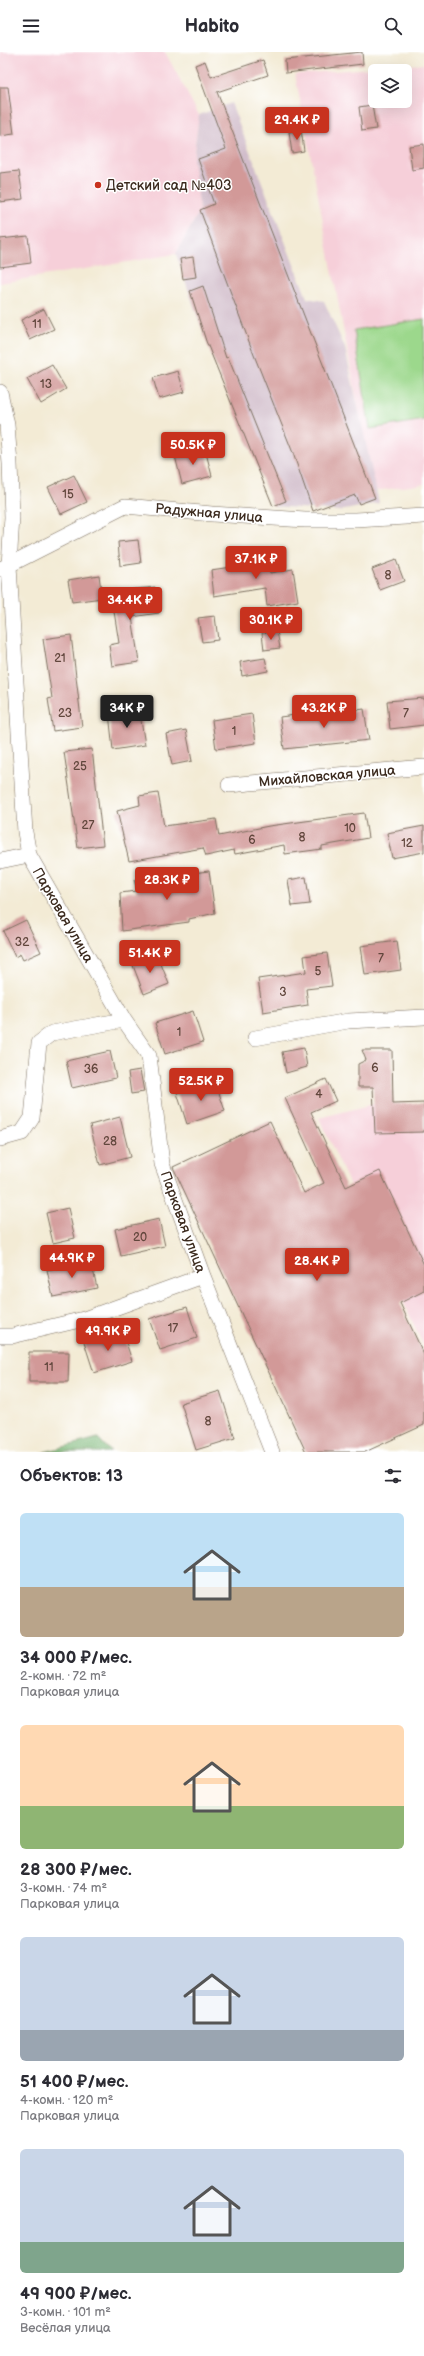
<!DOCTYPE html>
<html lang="ru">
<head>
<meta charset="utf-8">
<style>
  body { margin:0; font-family:"Balsamiq Sans",sans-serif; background:#f2f2f3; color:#2b2b33; height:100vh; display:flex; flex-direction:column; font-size:15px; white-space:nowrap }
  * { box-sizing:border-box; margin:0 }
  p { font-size:13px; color:#7c7c81 }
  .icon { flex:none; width:22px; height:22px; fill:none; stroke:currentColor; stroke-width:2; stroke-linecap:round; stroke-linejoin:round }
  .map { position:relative; height:1400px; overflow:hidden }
  .sheet { display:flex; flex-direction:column; background:#fff; flex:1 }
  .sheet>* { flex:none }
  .fabs { position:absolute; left:368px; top:12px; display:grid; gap:8px }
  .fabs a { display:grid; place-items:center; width:44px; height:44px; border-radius:6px; background:#fff; box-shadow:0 4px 16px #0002; font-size:20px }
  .price { position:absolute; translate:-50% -34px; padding:0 9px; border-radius:4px; background:#c8321e; color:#fff; font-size:13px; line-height:26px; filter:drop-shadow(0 1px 2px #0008) }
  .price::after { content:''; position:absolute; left:50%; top:24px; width:12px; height:9px; margin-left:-6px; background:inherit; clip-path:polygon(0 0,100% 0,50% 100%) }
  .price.on { background:#222; color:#fff }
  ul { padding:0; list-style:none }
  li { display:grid; align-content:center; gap:8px; height:212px; padding:0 20px }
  li span { display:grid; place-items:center; height:124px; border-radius:6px; color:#555 }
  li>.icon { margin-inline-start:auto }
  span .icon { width:72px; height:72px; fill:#fffc; stroke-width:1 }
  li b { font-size:17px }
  h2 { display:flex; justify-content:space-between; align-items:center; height:48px; padding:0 20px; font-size:17px }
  header { display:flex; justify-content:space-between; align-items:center; height:52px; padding:0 20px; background:#fff; font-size:18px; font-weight:600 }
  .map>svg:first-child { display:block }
  .built { fill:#f6cfd9; fill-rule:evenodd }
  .industrial { fill:#d1bdcb }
  .green { fill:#9cd88c; stroke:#6c8155 }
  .forest { fill:#7db878; stroke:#5c714b }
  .building { fill:#d29998 }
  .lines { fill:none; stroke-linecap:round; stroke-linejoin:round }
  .minor-casing { stroke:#7b6e5e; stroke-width:16 }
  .minor { stroke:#fff; stroke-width:15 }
  .poi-dot { fill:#c8321e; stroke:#fff; stroke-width:1.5 }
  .labels { text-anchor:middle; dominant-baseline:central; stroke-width:3; stroke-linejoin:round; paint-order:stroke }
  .number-label { font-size:12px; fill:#61463c }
  .poi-label { font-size:14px; fill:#3b2a1e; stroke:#fff; text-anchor:start }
  .street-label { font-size:14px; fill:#3b2a1e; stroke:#fff }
</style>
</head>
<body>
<header><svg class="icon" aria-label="menu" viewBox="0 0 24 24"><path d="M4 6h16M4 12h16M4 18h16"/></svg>Habito<svg class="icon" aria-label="search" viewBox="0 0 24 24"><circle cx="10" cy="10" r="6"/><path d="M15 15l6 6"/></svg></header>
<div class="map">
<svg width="424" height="1400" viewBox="0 0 424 1400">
  <rect width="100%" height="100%" fill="#fff"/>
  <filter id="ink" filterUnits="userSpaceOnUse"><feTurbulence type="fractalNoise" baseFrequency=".025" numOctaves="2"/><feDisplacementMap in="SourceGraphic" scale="8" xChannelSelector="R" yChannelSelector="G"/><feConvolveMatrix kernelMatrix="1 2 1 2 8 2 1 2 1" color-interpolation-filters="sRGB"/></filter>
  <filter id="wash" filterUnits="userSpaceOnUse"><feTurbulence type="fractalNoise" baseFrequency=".012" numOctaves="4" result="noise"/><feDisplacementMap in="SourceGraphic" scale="16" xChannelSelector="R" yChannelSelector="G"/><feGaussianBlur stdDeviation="0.9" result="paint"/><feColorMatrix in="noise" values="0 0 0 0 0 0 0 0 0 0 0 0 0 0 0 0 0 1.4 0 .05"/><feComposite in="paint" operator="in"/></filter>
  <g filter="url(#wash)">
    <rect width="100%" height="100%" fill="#f3ebd5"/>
    <path class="built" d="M0,0H165L199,63L193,108L200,158L176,202L0,231Z
      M424,12V432L374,439L295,22ZM375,19H405V49H375Z
      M424,1051V1295L319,1066L374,1052Z"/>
    <path class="industrial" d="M231,51L307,246L324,249L345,296L379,451L340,459L273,454L207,292L176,202L200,158L193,108L199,63Z"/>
    <path class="green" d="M424,267V368L370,377L354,278Z"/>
    <path class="forest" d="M98,1386L111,1400H44Z"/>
    <g id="blocks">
      <path class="building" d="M362,0L363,12L286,21L285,8Z
        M263,8L268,23L217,40L375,446L359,452L355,443L313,459L293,401L254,303L200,158L214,152L198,107L226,97L195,13L205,9L211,25Z
        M0,35H8L14,82L0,84Z
        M372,53L376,77L362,79L359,55Z
        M301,77L304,99L292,101L289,80Z
        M424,92V116L412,118L409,94Z
        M19,119L23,147L0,150V121Z
        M28,184L31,211L0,215V187Z
        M193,205L196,225L183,227L180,207Z
        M203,234L226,306L228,305L286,449L273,454L206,289L190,239Z
        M44,257L54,277L30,288L21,268Z
        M52,313L66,337L41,352L27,327Z
        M178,319L184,340L159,347L153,326Z
        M205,397L212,424L182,432L175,404Z
        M74,423L87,450L61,462L48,435Z
        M138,488L141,511L120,514L118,490Z
        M266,499L270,521L293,517L298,549L267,554L265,536L214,544L211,518L251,512L249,501Z
        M396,508L404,529L380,538L372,517Z
        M99,523L102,546L72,550L68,528Z
        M155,535L159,561L132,565L139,610L112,614L109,593L119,591L113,553L109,554L107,540Z
        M215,564L218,588L202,590L198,566Z
        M277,579L280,596L264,598L262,581Z
        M71,583L82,675L53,679L48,647L52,646L43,587Z
        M265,606L268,619L242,624L240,610Z
        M424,646V673L390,677L387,649Z
        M139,656L145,693L113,698L109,661Z
        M364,657L369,688L284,697L280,665L311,661V665Z
        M252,662L256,691L216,697L212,668Z
        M186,678L192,709L172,713L166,682Z
        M92,697L103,793L78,796L64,700Z
        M158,741L164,774L216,767L219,784L269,774L364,761L368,786L322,794V797L285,802L284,793L235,802L234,798L206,804L203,796L129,809L117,759L140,753L139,744Z
        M424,774V800L392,806L387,781Z
        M209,819L215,861L189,867V870L122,879L120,841L137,839L134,828Z
        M306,825L310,852L292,854L288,828Z
        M26,868L41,900L23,908L20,902L15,905L3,879Z
        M397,889L401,918L365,923L361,894Z
        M327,901L332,934L306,937L308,953L263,960L258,927L306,920L304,904Z
        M157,902L169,932L144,942L132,911Z
        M193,959L203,990L165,1002L155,971Z
        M304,996L307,1015L286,1021L282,1000Z
        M362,998H392L393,1052L424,1051V1080L375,1081L373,1035H358V1012L366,1008Z
        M110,999L116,1026L72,1036L66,1009Z
        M140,1018L144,1040L131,1042L128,1020Z
        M326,1027L336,1049L311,1060L346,1135L380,1119L424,1213V1239L400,1251L424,1303V1373L365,1400H306L173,1115L270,1069L304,1141L324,1131L285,1046Z
        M215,1029L225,1059L187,1072L177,1041Z
        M120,1065L130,1105L100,1113L90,1073Z
        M68,1156L75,1186L53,1191L46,1161Z
        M159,1167L165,1194L121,1204L115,1177Z
        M91,1208L97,1236L53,1245L47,1218Z
        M187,1255L197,1286L160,1298L149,1267Z
        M122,1278L132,1309L94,1321L84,1290Z
        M29,1300H69L68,1330H29Z
        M220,1339L235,1386L196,1398L181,1351Z"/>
    </g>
  </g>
  <g filter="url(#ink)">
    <use href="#blocks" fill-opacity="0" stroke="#7b6e5e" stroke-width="1"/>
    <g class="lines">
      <g class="minor-casing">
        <path id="minor" d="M0,340L7,373L10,412L12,465L9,514L25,780L29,803L124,968L149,1004L162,1112L203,1224L272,1400
          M1,517L125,454L212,462L305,468H356L424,464
          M229,733L424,715
          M0,809L29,803
          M255,986L348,969L424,965
          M0,1087L22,1081L32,1066L39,991L52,981L124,968
          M0,1284H12L84,1267L203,1224"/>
      </g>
      <use href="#minor" class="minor"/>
    </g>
  </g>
  <circle class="poi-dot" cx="98" cy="133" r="4"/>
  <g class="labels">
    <g class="number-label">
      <text x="37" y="272">11</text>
      <text x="46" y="332">13</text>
      <text x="68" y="442">15</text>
      <text x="388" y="523">8</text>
      <text x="60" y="606">21</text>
      <text x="65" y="661">23</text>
      <text x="406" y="661">7</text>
      <text x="234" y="679">1</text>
      <text x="80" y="714">25</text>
      <text x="88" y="773">27</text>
      <text x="350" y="776">10</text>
      <text x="302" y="785">8</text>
      <text x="252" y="788">6</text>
      <text x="407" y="791">12</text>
      <text x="22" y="890">32</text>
      <text x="381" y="906">7</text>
      <text x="318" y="919">5</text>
      <text x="283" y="940">3</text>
      <text x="179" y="980">1</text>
      <text x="375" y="1016">6</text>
      <text x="91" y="1017">36</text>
      <text x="319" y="1042">4</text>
      <text x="110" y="1089">28</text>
      <text x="140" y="1185">20</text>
      <text x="173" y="1276">17</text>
      <text x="49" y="1315">11</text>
      <text x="208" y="1369">8</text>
    </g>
    <g class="poi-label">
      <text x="106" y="133">Детский сад №403</text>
    </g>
    <g class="street-label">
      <text transform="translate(209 461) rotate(5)">Радужная улица</text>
      <text transform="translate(327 724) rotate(-5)">Михайловская улица</text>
      <text transform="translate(63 863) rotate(60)">Парковая улица</text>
      <text transform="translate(183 1170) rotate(70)">Парковая улица</text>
    </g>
  </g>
</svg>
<div class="fabs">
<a><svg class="icon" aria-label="layers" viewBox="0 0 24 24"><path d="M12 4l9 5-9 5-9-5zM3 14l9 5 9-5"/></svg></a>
</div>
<b class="price" style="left:297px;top:89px">29.4K ₽</b>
<b class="price" style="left:193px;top:414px">50.5K ₽</b>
<b class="price" style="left:256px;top:528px">37.1K ₽</b>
<b class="price" style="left:130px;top:569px">34.4K ₽</b>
<b class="price" style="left:271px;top:589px">30.1K ₽</b>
<b class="price on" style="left:127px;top:677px">34K ₽</b>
<b class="price" style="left:324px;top:677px">43.2K ₽</b>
<b class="price" style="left:167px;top:849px">28.3K ₽</b>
<b class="price" style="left:150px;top:922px">51.4K ₽</b>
<b class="price" style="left:201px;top:1050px">52.5K ₽</b>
<b class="price" style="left:72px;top:1227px">44.9K ₽</b>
<b class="price" style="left:317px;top:1230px">28.4K ₽</b>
<b class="price" style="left:108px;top:1300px">49.9K ₽</b>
</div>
<section class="sheet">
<h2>Объектов: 13<svg class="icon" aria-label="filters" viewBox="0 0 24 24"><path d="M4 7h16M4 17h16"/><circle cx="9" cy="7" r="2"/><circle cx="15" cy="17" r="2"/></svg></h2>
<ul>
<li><span style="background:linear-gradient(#bfe0f5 60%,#b9a48a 0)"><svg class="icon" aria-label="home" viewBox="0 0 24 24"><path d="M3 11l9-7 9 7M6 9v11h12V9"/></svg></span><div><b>34 000 ₽/мес.</b><p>2-комн. · 72 m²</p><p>Парковая улица</p></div></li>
<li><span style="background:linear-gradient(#ffd9b3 65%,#8fb573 0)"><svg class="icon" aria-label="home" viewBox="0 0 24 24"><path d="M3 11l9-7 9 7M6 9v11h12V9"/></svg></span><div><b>28 300 ₽/мес.</b><p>3-комн. · 74 m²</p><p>Парковая улица</p></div></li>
<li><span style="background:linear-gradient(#c9d6e8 75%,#9aa5b1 0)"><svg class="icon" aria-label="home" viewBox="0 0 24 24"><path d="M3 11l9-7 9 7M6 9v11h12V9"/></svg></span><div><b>51 400 ₽/мес.</b><p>4-комн. · 120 m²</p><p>Парковая улица</p></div></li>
<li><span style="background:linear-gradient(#c9d6e8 75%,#7fa58c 0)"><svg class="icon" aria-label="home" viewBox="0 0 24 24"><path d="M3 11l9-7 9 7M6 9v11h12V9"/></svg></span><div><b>49 900 ₽/мес.</b><p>3-комн. · 101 m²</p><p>Весёлая улица</p></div></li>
</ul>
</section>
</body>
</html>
